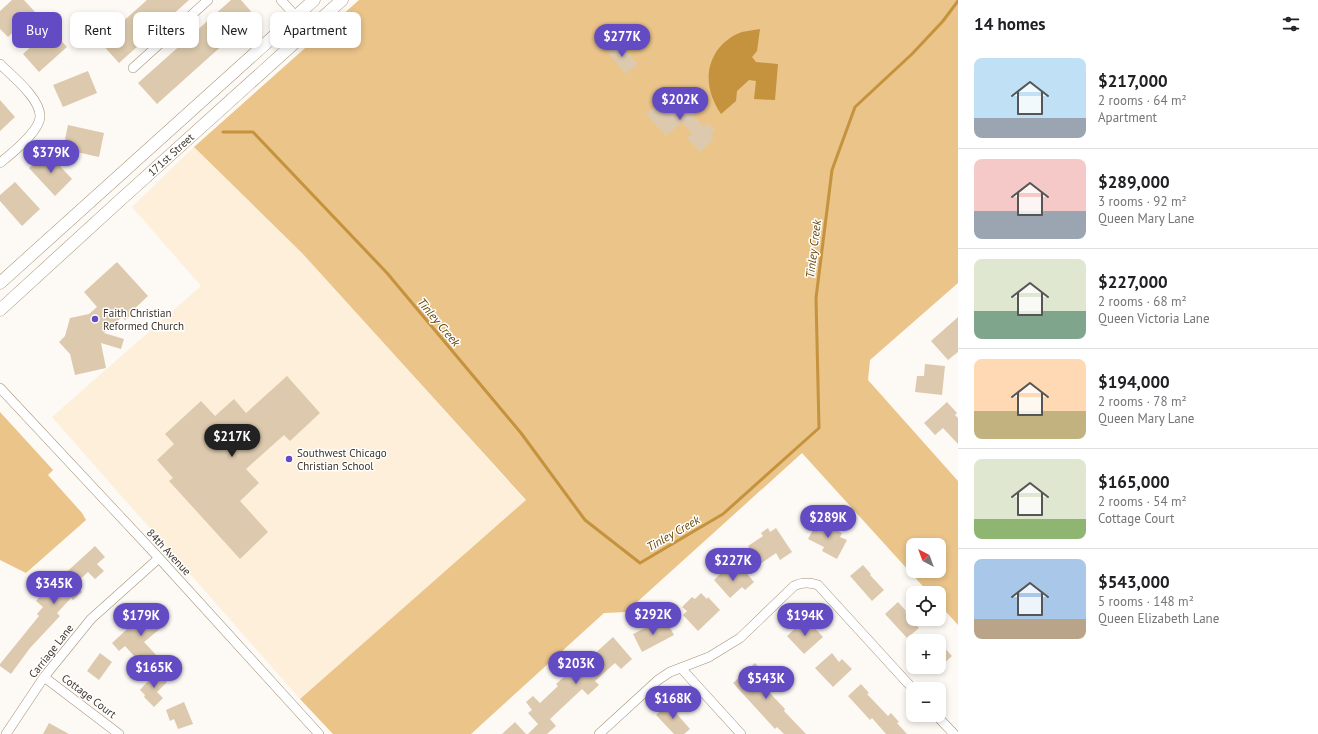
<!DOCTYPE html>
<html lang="en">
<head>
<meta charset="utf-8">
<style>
  body { margin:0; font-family:"PT Sans",sans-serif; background:#f6f6f6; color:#202124; height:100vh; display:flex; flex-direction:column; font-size:15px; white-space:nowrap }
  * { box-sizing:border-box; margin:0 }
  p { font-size:13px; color:#757577 }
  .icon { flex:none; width:22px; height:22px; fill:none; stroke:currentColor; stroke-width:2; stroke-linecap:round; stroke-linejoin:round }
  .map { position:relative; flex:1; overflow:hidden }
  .details { display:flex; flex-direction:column; background:#fff; width:360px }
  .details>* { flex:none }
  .banner { position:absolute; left:12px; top:12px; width:380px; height:36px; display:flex; gap:8px }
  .needle { width:26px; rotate:319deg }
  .buttons { position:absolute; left:906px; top:538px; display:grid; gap:8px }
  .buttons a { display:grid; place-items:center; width:40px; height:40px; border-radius:8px; background:#fff; box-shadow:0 2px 6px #0003; font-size:20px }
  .price { position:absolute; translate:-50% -34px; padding:0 9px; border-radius:14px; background:#634bc4; color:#fff; font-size:13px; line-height:26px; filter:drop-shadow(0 1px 2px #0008) }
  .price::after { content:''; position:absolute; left:50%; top:24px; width:12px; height:9px; margin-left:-6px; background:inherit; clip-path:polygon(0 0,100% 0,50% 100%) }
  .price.selected { background:#222; color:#fff }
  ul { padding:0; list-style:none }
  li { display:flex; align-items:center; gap:12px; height:100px; padding:0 16px }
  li+li { border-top:1px solid #e0e0e0 }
  li span { display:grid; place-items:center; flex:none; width:112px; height:80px; border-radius:8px; color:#555 }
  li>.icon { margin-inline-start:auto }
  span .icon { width:48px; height:48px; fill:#fffc; stroke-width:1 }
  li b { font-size:17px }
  h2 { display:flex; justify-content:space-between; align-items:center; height:48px; padding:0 16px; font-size:17px }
  .tag { padding:0 14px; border-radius:8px; background:#fff; box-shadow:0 2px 6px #0003; font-size:14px; line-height:36px }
  .tag.selected { background:#634bc4; color:#fff }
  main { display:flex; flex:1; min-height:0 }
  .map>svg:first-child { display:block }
  .built { fill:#feefda }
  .green { fill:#eac489; fill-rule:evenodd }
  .water { fill:#c5923e }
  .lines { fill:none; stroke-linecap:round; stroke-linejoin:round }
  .stream { stroke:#c5923e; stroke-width:3 }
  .building { fill:#ddcaae }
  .street-casing { stroke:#a49277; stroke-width:10 }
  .secondary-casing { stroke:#a49277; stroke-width:13 }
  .street { stroke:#fff; stroke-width:9 }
  .secondary { stroke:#fff; stroke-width:12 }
  .poi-dot { fill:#634bc4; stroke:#fff; stroke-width:1.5 }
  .labels { text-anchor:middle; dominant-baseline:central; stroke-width:3; stroke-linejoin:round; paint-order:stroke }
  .street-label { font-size:11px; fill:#3c352a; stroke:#fff }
  .poi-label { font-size:11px; fill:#3c352a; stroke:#fff; text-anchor:start }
  .water-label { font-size:12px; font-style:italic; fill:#664500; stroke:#fff }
</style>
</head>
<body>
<main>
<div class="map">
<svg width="958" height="734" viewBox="0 0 958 734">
  <rect width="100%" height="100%" fill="#fdf9f4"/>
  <path class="built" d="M194,147L302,253L526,501L300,699L52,417L201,286L132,207Z"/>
  <path class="green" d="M359,0H958V283L870,360L868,380L958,481V625L939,604V593H929L802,453L626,612L604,613L471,734H333L300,699L526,500L302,253L194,147ZM913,545H939V571H913Z
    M0,412L53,470L48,475L82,513L86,520L26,573L0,560Z"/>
  <path class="water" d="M760,29L757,51L752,57L756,62L778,64L775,100L754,99L756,81L749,80L737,91L736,101L721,114C707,93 703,69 719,48C725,41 733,35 742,32C747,31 754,30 760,29Z"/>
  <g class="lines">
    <path class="stream" d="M223,132H253L387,273L521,433L585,520L640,563L723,514L819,428L816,298L832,170L855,107L912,54L943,21L958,1"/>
  </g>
  <path class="building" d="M12,0H24L35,12L8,37L0,29V11Z
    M147,0H189L119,63L100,42Z
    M231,0H241L255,16L157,104L138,83Z
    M50,29L67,47L39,72L23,54Z
    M618,42L638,64L626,74L607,52Z
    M88,71L97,93L63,107L53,85Z
    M671,92L704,127L708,123L715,130L710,134L714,139L700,152L687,138L692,134L682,122L666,136L646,114Z
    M0,100L15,117L0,131Z
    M68,125L104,133L99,157L63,149Z
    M47,152L72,179L55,196L29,168Z
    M15,182L40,209L22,226L0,201V195Z
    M117,262L148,296L130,313L132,314L125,320L122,317L104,333L124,339L121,349L101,343L106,368L75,375L70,354L59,342L65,336L70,318L89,314L97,307L84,292Z
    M958,317V352L948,360L931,341Z
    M925,364L945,366L942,395L915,392L917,376H924Z
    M287,376L320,413L290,441L284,435L246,469L259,483L240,501L268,532L240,559L169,481L173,478L157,460L174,444L165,434L201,401L215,416L234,399L246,413Z
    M947,402L957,413L955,415L958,418V444L943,428L935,435L924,423Z
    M818,521L842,533L840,537L847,540L837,559L822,551L824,547L808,539Z
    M768,528L770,532L776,528L792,552L780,560L776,553L760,564L748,546L763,536L761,533Z
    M95,546L105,557L97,564L104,571L95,579L88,572L75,584L82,592L73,600L71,598L57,613L60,616L30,648L11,674L0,666V664L39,616L37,614L43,607L36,601L45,590L46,591Z
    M863,565L871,574L870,575L884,590L872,601L850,576Z
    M726,568L732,575L737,571L740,574L744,570L754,582L745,590L742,587L730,598L714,580Z
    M701,593L707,599L708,597L720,610L698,631L683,615L687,611L682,607L692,597L695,599Z
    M898,602L906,611L905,612L919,628L907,638L885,614Z
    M156,612L167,623L144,642L158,657L149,666L138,654L135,657L125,646L119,651L112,643L137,620L136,618L143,613L148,619Z
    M659,621L662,627L668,624L674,635L642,652L633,634Z
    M803,621L809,627L812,625L823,637L804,654L787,636Z
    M613,637L632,659L621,669L615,663L595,681L599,685L588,695L582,689L550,719L556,726L547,734H528L538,724L528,713L532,710L526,702L533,696L540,703L558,686L556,684L579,664L581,666Z
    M939,642L952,656L939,668Z
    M100,653L112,662L99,680L87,671Z
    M832,653L839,662L842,659L852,669L833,687L815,668Z
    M755,663L775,684L768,691L785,709L784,711L806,734H784L777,727L775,729L733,683Z
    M156,672L167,682L157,692L163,698L154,707L144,697L145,695L140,690Z
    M861,684L869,693L867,694L888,716L891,713L899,722L897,723L907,734H886L872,718L870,720L848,696Z
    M184,702L193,724L178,729L174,719L170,721L166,710Z
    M669,703L677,712L676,713L690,729L684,734H674L656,715Z
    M515,722L526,734H502Z
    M49,723L69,734H43Z"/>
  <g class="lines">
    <g class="street-casing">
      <path id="street" d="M281,0L308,30
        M0,64C12,76 41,99 40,117C39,132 11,154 0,163
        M133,68L208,0
        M0,388L159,558L319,734
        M681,668L741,734
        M44,677L119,734
        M936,715L954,734
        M6,734L44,677L91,619L159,558
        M599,734L658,680L670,672L709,657L740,638L794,586C802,582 809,582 818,585L913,689"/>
    </g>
    <g class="secondary-casing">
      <g id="secondary">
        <path d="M0,283L314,0"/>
        <path id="s1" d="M0,310L117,203L342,0"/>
      </g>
    </g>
    <use href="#street" class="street"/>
    <use href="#secondary" class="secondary"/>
  </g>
  <g class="poi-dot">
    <circle cx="95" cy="319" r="4"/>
    <circle cx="289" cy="459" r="4"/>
  </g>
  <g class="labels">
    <g class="street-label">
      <text stroke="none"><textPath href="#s1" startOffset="231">171st Street</textPath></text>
      <text transform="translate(169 552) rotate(47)">84th Avenue</text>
      <text transform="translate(51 651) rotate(-52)">Carriage Lane</text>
      <text transform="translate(89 696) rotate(37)">Cottage Court</text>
    </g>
    <g class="poi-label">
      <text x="103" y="313">Faith Christian<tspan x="103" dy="13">Reformed Church</tspan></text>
      <text x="297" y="453">Southwest Chicago<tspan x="297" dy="13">Christian School</tspan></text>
    </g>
    <g class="water-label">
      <text transform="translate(813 249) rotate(-83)">Tinley Creek</text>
      <text transform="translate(439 322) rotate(50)">Tinley Creek</text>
      <text transform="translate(673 533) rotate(-30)">Tinley Creek</text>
    </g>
  </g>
</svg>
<div class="buttons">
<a><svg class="needle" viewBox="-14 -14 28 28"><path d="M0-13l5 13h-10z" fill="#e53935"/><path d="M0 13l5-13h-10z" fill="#757577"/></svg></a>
<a><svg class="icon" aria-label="locate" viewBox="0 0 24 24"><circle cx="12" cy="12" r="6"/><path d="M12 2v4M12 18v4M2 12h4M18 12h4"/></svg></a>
<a>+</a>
<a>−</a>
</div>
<b class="price" style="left:622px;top:58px">$277K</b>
<b class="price" style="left:680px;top:121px">$202K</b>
<b class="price" style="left:51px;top:174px">$379K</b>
<b class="price selected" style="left:232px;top:458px">$217K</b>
<b class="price" style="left:828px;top:539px">$289K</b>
<b class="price" style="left:733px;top:582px">$227K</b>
<b class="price" style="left:54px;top:605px">$345K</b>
<b class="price" style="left:653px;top:636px">$292K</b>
<b class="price" style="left:141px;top:637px">$179K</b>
<b class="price" style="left:805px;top:637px">$194K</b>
<b class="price" style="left:576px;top:685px">$203K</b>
<b class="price" style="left:154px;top:689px">$165K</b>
<b class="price" style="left:766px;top:700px">$543K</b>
<b class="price" style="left:673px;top:720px">$168K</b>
<div class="banner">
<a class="tag selected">Buy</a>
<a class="tag">Rent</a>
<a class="tag">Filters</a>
<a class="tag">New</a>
<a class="tag">Apartment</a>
</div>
</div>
<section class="details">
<h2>14 homes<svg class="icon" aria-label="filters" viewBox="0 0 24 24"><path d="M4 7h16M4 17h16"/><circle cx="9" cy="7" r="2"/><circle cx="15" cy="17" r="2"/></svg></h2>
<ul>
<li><span style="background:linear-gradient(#bfe0f5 75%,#9aa5b1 0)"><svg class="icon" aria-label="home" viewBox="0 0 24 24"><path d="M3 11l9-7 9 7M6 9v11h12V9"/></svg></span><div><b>$217,000</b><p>2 rooms · 64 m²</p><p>Apartment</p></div></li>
<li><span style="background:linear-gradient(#f6c9c9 65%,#9aa5b1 0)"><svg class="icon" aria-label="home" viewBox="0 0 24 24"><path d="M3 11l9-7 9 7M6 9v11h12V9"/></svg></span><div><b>$289,000</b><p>3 rooms · 92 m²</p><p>Queen Mary Lane</p></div></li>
<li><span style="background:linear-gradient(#dfe7d0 65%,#7fa58c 0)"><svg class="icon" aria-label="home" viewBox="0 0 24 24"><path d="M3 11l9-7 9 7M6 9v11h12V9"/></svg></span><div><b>$227,000</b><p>2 rooms · 68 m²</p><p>Queen Victoria Lane</p></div></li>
<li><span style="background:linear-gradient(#ffd9b3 65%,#c2b280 0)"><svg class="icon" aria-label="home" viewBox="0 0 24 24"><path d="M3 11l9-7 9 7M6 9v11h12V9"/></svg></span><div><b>$194,000</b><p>2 rooms · 78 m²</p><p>Queen Mary Lane</p></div></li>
<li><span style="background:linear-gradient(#dfe7d0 75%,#8fb573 0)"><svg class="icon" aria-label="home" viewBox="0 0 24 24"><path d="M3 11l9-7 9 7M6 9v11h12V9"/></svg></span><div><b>$165,000</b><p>2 rooms · 54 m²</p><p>Cottage Court</p></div></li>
<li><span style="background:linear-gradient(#a9c7e8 75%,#b9a48a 0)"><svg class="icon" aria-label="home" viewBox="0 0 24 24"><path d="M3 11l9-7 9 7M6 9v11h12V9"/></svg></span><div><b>$543,000</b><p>5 rooms · 148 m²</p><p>Queen Elizabeth Lane</p></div></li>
</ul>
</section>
</main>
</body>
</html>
